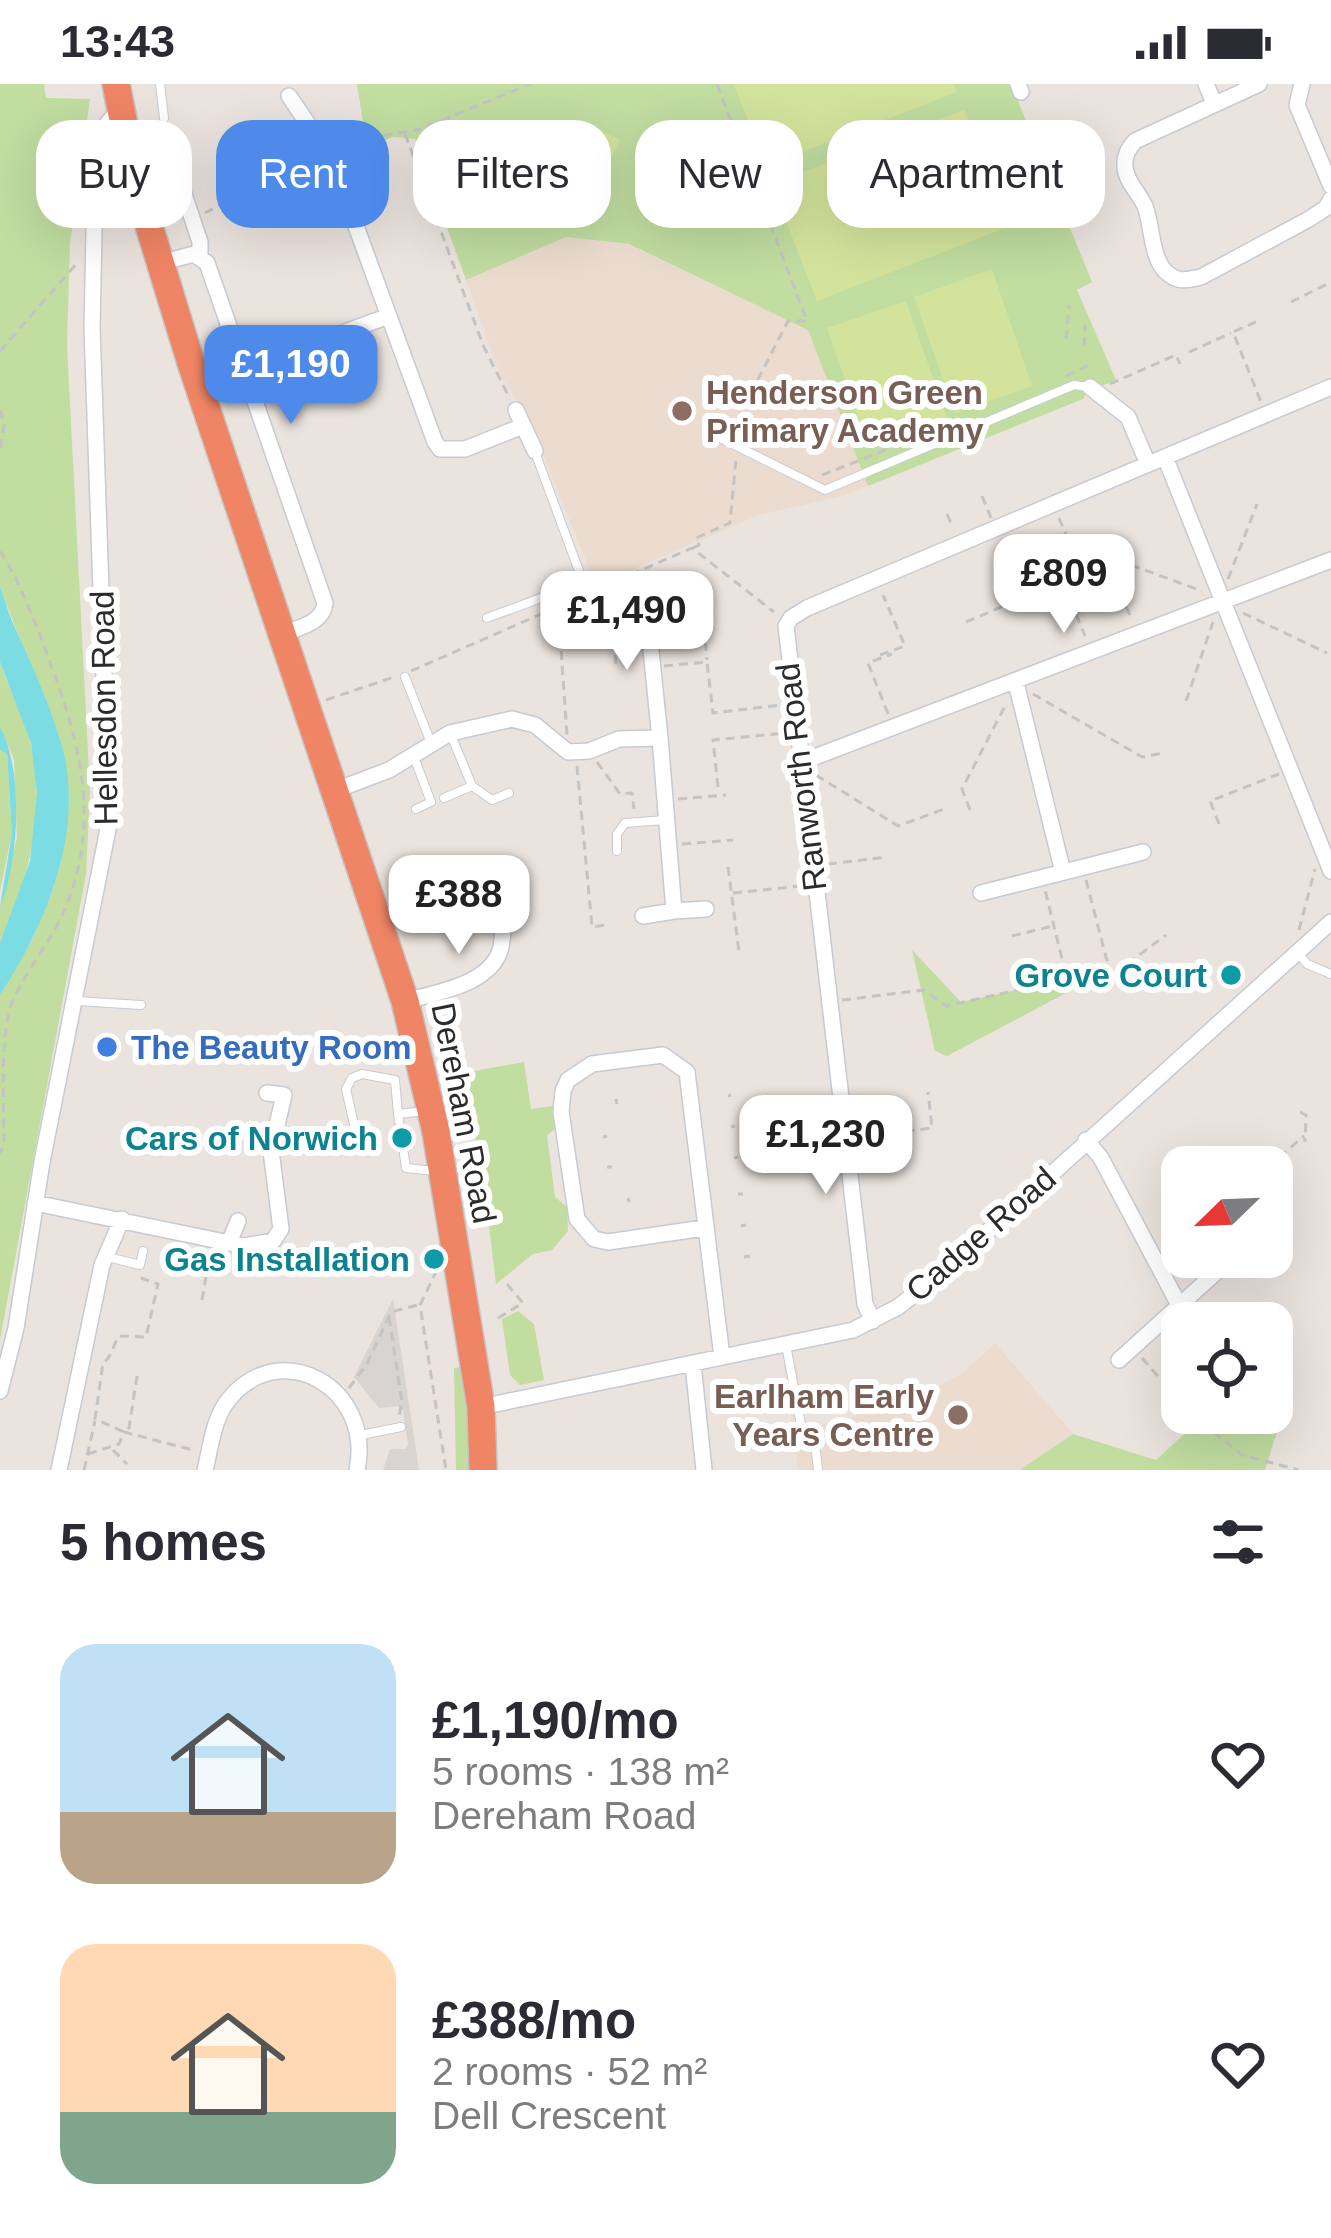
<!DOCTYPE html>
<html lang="en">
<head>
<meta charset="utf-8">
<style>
  body { margin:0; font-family:Helvetica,sans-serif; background:#f2f2f3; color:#2b2b33; height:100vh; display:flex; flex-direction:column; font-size:45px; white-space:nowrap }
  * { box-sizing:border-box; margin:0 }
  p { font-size:39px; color:#7c7c81 }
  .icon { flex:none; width:66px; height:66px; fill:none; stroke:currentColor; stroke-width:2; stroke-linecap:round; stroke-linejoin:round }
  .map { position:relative; height:1386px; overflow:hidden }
  .panel { display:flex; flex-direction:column; background:#fff; flex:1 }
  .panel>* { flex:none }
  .banner { position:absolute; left:36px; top:36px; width:1260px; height:108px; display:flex; gap:24px }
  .needle { width:78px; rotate:247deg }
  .controls { position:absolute; left:1161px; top:1062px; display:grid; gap:24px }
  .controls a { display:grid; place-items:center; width:132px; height:132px; border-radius:24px; background:#fff; box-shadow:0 12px 48px #0002; font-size:60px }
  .price { position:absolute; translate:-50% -102px; padding:0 27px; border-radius:24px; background:#fff; color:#222; font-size:39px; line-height:78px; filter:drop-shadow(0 3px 6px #0008) }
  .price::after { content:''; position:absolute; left:50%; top:72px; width:36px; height:27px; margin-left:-18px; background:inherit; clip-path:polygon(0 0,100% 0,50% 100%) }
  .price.selected { background:#4d8ae9; color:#fff }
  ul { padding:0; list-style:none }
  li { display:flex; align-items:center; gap:36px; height:300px; padding:0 60px }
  li span { display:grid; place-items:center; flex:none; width:336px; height:240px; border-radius:36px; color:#555 }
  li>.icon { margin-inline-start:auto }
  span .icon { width:144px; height:144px; fill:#fffc; stroke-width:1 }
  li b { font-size:51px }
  h2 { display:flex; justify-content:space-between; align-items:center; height:144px; padding:0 60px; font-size:51px }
  .tag { padding:0 42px; border-radius:36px; background:#fff; box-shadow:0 12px 48px #0002; font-size:42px; line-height:108px }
  .tag.selected { background:#4d8ae9; color:#fff }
  .status { display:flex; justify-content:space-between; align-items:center; height:84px; padding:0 60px; background:#fff; direction:ltr }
  .status svg { height:33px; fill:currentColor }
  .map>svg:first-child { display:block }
  .education { fill:#ebdccf }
  .green { fill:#c1dda0 }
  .pitch { fill:#d3e39c }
  .plaza { fill:#d8d4d0 }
  .water { fill:#7bdde3 }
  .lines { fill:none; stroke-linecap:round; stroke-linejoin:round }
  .lane-casing { stroke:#c6cbd3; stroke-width:10 }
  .street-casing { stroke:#c6cbd3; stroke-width:18 }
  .highway-casing { stroke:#c4c4c4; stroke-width:30 }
  .path { stroke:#c4c4c4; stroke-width:3; stroke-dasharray:9 6; stroke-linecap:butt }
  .lane { stroke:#fff; stroke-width:8 }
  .street { stroke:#fff; stroke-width:15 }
  .highway { stroke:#ef8565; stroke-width:27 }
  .education-dot { fill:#8d6e63; stroke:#fff; stroke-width:4.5 }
  .culture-dot { fill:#0f9aa8; stroke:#fff; stroke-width:4.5 }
  .shop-dot { fill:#3f7fe0; stroke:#fff; stroke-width:4.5 }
  .labels { text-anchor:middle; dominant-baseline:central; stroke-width:12; stroke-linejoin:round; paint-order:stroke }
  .education-label { font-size:33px; font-weight:bold; fill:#785e54; stroke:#fff; text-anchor:start }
  .street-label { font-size:33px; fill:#2b2b2b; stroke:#fff }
  .culture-label { font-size:33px; font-weight:bold; fill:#0d838f; stroke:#fff; text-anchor:end }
  .shop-label { font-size:33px; font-weight:bold; fill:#366cbe; stroke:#fff; text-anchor:start }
</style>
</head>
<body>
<div class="status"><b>13:43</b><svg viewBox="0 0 49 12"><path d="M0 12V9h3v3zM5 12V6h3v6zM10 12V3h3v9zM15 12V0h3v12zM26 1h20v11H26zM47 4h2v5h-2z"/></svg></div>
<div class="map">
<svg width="1331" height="1386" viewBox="0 0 1331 1386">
  <rect width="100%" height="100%" fill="#ebe3de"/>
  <path class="education" d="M566,153L629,161L809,246L868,402L842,412L759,431L596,501L527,331L500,291L466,196Z
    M995,1259L1073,1350L1148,1375L1211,1386H798L784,1283L796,1280L807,1345L912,1316L963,1289Z"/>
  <path class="green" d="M0,0H44L46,14L90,15L70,160L67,262L90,707L86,790L0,1256V911L32,856L52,808L61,778L67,733L63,666L0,503Z
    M357,0H1011L1092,198L1077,206L1116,296L1087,308L1083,315L868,402L808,246L629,160L566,153L466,196L415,55L393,53L367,63Z
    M0,578C8,605 23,629 30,657C48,726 28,796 0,859V823L17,754L14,675L0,643Z
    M0,661L7,670L12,749L0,807Z
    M912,866L961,918L1067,895L1070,907L947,972L935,967Z
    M524,978L531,1025L553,1022L557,1044L547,1051L555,1113L567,1123L568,1147L552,1166L533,1170L496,1200L483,1092L463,989Z
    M518,1227L534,1240L544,1296L520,1301L510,1291L502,1235Z
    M461,1283L476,1386H456L454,1284Z
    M1272,1322L1282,1332L1265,1386H1020L1073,1350L1156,1376L1207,1329H1272Z"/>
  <path class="pitch" d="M734,0H954L957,8L766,82Z
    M964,26L1010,142L817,217L772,100Z
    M580,36L620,56L588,118L549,99Z
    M992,185L1032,302L955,329L914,213Z
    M906,217L947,334L868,362L827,244Z"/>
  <path class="plaza" d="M393,1215L419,1386H383L390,1365H405L408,1361L403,1326L398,1322L379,1324L354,1293Z"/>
  <path class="water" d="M0,503C5,514 7,526 12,537C31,579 51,622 63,666C84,751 45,842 0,911V859L30,777L37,709L31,659L0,578Z
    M0,643C24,686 19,779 0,823L12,749L7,670L0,665Z"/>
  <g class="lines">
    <g class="lane-casing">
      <path id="lane" d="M160,0L164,34
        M710,349L825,406L1074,301L1088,303
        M646,517L645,504L666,494
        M487,534C511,524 568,509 579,487L535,368
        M405,593L431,659
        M414,673L431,718L416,725
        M472,702L492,716L509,709
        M444,714L472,702L451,651
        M617,767V750L625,739L665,736
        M1298,869L1307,880L1331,890
        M77,917L141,921
        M399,1037L398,1030L425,1027
        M355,1045L346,1005L352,994L362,990L395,996L398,1030
        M404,1070L406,1084L435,1087
        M108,1173L140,1181L143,1167
        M786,1261L803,1351L815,1360L818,1386
        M361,1351L401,1343"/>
    </g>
    <g class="street-casing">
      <path id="street" d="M1018,0L1021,8
        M1206,0L1214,19
        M1259,0L1135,57C1128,65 1124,72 1125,83C1126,99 1141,110 1146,125C1152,144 1152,175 1166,188C1178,199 1187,196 1201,193L1309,135L1326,124L1331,115
        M1302,0L1297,21L1331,102
        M289,12L331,74L435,358L440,365H465L523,342
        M177,89L200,158V171
        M160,179L194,170L207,179L325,519C323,539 300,543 283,550
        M244,285L386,233
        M1090,303L1128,333L1148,380
        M516,326L535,367
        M1165,373L1331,787
        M646,518L660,654
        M620,539L648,535
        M1016,599L1063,788
        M799,679L1331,476
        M336,706L389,686L450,649L512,635L535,641L568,668L589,667L619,655L660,654L674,827L643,832
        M981,809L1143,768
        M674,827L706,825
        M405,917C436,909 493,900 501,863C505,845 501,824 500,805L491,799
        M1086,1056L1101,1074L1179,1221
        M35,1119L244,1162L273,1157L281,1145L271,1067L284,1011L267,1009
        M704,1144L608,1158L594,1155L577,1135L561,1028L563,1007L568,996L592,980L663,971L687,988L722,1273
        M229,1159L238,1137
        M873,1237L865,1220L786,542L791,534L807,524L1331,303
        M1119,1276L1233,1173
        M693,1280L704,1386
        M0,1307L16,1244L42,1078L109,740L92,244L96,53L121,23
        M481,1323L853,1246L898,1223L944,1187L1331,838
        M59,1386L102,1181L122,1135
        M205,1386C211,1362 213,1335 229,1315C282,1251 374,1305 357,1386"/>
    </g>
    <g class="highway-casing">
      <path id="highway" d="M116,0L135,96L192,282L405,917L436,1048L481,1323L483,1386"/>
    </g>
    <path class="path" d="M717,0L807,237H788L731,348
      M405,50L483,261L510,315
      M342,69L386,51L421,45L530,0
      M205,129L272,93L314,75
      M1291,218L1331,198
      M1256,238L1233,248L1261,318
      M1066,255L1069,221
      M1084,262L1085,241
      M0,267L78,178
      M1189,268L1231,249
      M1066,292L1091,280
      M1110,300L1176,271L1180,280
      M0,326L4,341L0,368
      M822,391L914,355
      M982,412L991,434
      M947,430L953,444
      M1059,434L1083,491L1109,481L1131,534
      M693,464L699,461L696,454L730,439L736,375
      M0,467C20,498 33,533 46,567C79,655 103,735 64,827C50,860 23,889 10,924C0,966 4,1017 4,1061L0,1069
      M1131,481L1202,507
      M1228,495L1257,420
      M1076,496L1064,501L1085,552
      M558,522L567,651
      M1243,529L1327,569
      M966,538L1034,509L1012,457
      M704,543L707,576
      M880,571L905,562L883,511
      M616,580L615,570L637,568
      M664,582L707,578L713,629L782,621
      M411,587L692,464L774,528
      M1033,610L1142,673L1163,669
      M326,616L397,592
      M1186,617L1213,538
      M888,630L868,579L892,570
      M597,678L620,710L632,709L634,725
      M577,682L592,843L605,841
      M816,691L898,742L947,724
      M718,703L713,656L786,649
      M678,715L726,711
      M970,726L962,705L1005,622
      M1219,740L1210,717L1279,690
      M682,760L733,756
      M828,780L887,773
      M728,783L739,868
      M1086,796L1111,892L1166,851
      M733,809L801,802
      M1299,846L1315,785
      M1012,852L1053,842
      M842,916L924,906L946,922L1067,895L1045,806
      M728,1012L731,1011
      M616,1015L617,1020
      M1300,1028L1306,1031L1305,1058
      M731,1043L735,1042
      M603,1053L607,1052
      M861,1053L932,1044L928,1008
      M734,1074L738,1073
      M607,1083H612
      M1268,1083L1304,1052
      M1272,1088L1276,1092L1272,1104
      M738,1110H743
      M628,1114L629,1118
      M741,1142L746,1141
      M744,1173L750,1172
      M437,1186L420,1221L446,1386
      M202,1216L210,1169
      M389,1233L402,1318L399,1332
      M498,1234L523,1219L507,1200
      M1142,1274L1182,1320
      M137,1292L129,1344L124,1348L95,1335L103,1279C112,1273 113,1261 119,1252L146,1253L158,1200L141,1194
      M349,1304L367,1280L391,1228L418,1221
      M1190,1329L1242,1371L1299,1386
      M113,1366L127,1380
      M88,1370L119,1360L124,1348L193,1366
      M84,1386L95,1337"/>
    <use href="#lane" class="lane"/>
    <use href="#street" class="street"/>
    <use href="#highway" class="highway"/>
  </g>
  <g class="education-dot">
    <circle cx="682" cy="327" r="12"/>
    <circle cx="958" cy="1331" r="12"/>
  </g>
  <g class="culture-dot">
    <circle cx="1231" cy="891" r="12"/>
    <circle cx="402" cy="1054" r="12"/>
    <circle cx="434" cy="1175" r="12"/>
  </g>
  <circle class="shop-dot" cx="107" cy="963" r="12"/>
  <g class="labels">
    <g class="education-label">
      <text x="706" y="308">Henderson Green<tspan x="706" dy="38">Primary Academy</tspan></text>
      <text x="934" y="1312" text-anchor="end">Earlham Early<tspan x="934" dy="38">Years Centre</tspan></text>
    </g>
    <g class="street-label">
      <text transform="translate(104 624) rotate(-91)">Hellesdon Road</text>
      <text transform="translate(801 693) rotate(-97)">Ranworth Road</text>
      <text transform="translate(464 1029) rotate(79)">Dereham Road</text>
      <text transform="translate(981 1150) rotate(-41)">Cadge Road</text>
    </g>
    <g class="culture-label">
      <text x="1207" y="891">Grove Court</text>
      <text x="378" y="1054">Cars of Norwich</text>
      <text x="410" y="1175">Gas Installation</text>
    </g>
    <g class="shop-label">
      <text x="131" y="963">The Beauty Room</text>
    </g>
  </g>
</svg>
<div class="controls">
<a><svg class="needle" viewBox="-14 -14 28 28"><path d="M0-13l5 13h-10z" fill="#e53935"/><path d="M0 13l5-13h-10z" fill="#7c7c81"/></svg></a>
<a><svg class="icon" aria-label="locate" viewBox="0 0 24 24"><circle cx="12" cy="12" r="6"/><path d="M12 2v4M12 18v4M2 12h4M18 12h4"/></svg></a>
</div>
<b class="price selected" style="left:291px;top:343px">£1,190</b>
<b class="price" style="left:1064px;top:552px">£809</b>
<b class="price" style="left:627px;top:589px">£1,490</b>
<b class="price" style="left:459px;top:873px">£388</b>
<b class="price" style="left:826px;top:1113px">£1,230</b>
<div class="banner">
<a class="tag">Buy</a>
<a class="tag selected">Rent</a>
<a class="tag">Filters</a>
<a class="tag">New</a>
<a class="tag">Apartment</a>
</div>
</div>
<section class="panel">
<h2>5 homes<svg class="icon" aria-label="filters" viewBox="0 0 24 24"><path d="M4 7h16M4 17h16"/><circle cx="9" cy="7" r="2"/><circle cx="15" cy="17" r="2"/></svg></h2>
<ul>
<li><span style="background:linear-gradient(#bfe0f5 70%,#b9a48a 0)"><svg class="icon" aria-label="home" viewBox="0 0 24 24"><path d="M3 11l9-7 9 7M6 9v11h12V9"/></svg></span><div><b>£1,190/mo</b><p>5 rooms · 138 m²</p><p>Dereham Road</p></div><svg class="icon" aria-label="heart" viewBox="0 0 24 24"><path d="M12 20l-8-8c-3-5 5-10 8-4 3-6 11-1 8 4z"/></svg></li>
<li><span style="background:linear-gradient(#ffd9b3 70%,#7fa58c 0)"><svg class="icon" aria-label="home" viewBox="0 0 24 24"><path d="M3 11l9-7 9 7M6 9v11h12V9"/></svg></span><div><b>£388/mo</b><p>2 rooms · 52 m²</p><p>Dell Crescent</p></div><svg class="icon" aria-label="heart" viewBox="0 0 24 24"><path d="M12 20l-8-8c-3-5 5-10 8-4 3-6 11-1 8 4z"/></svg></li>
</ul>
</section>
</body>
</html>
